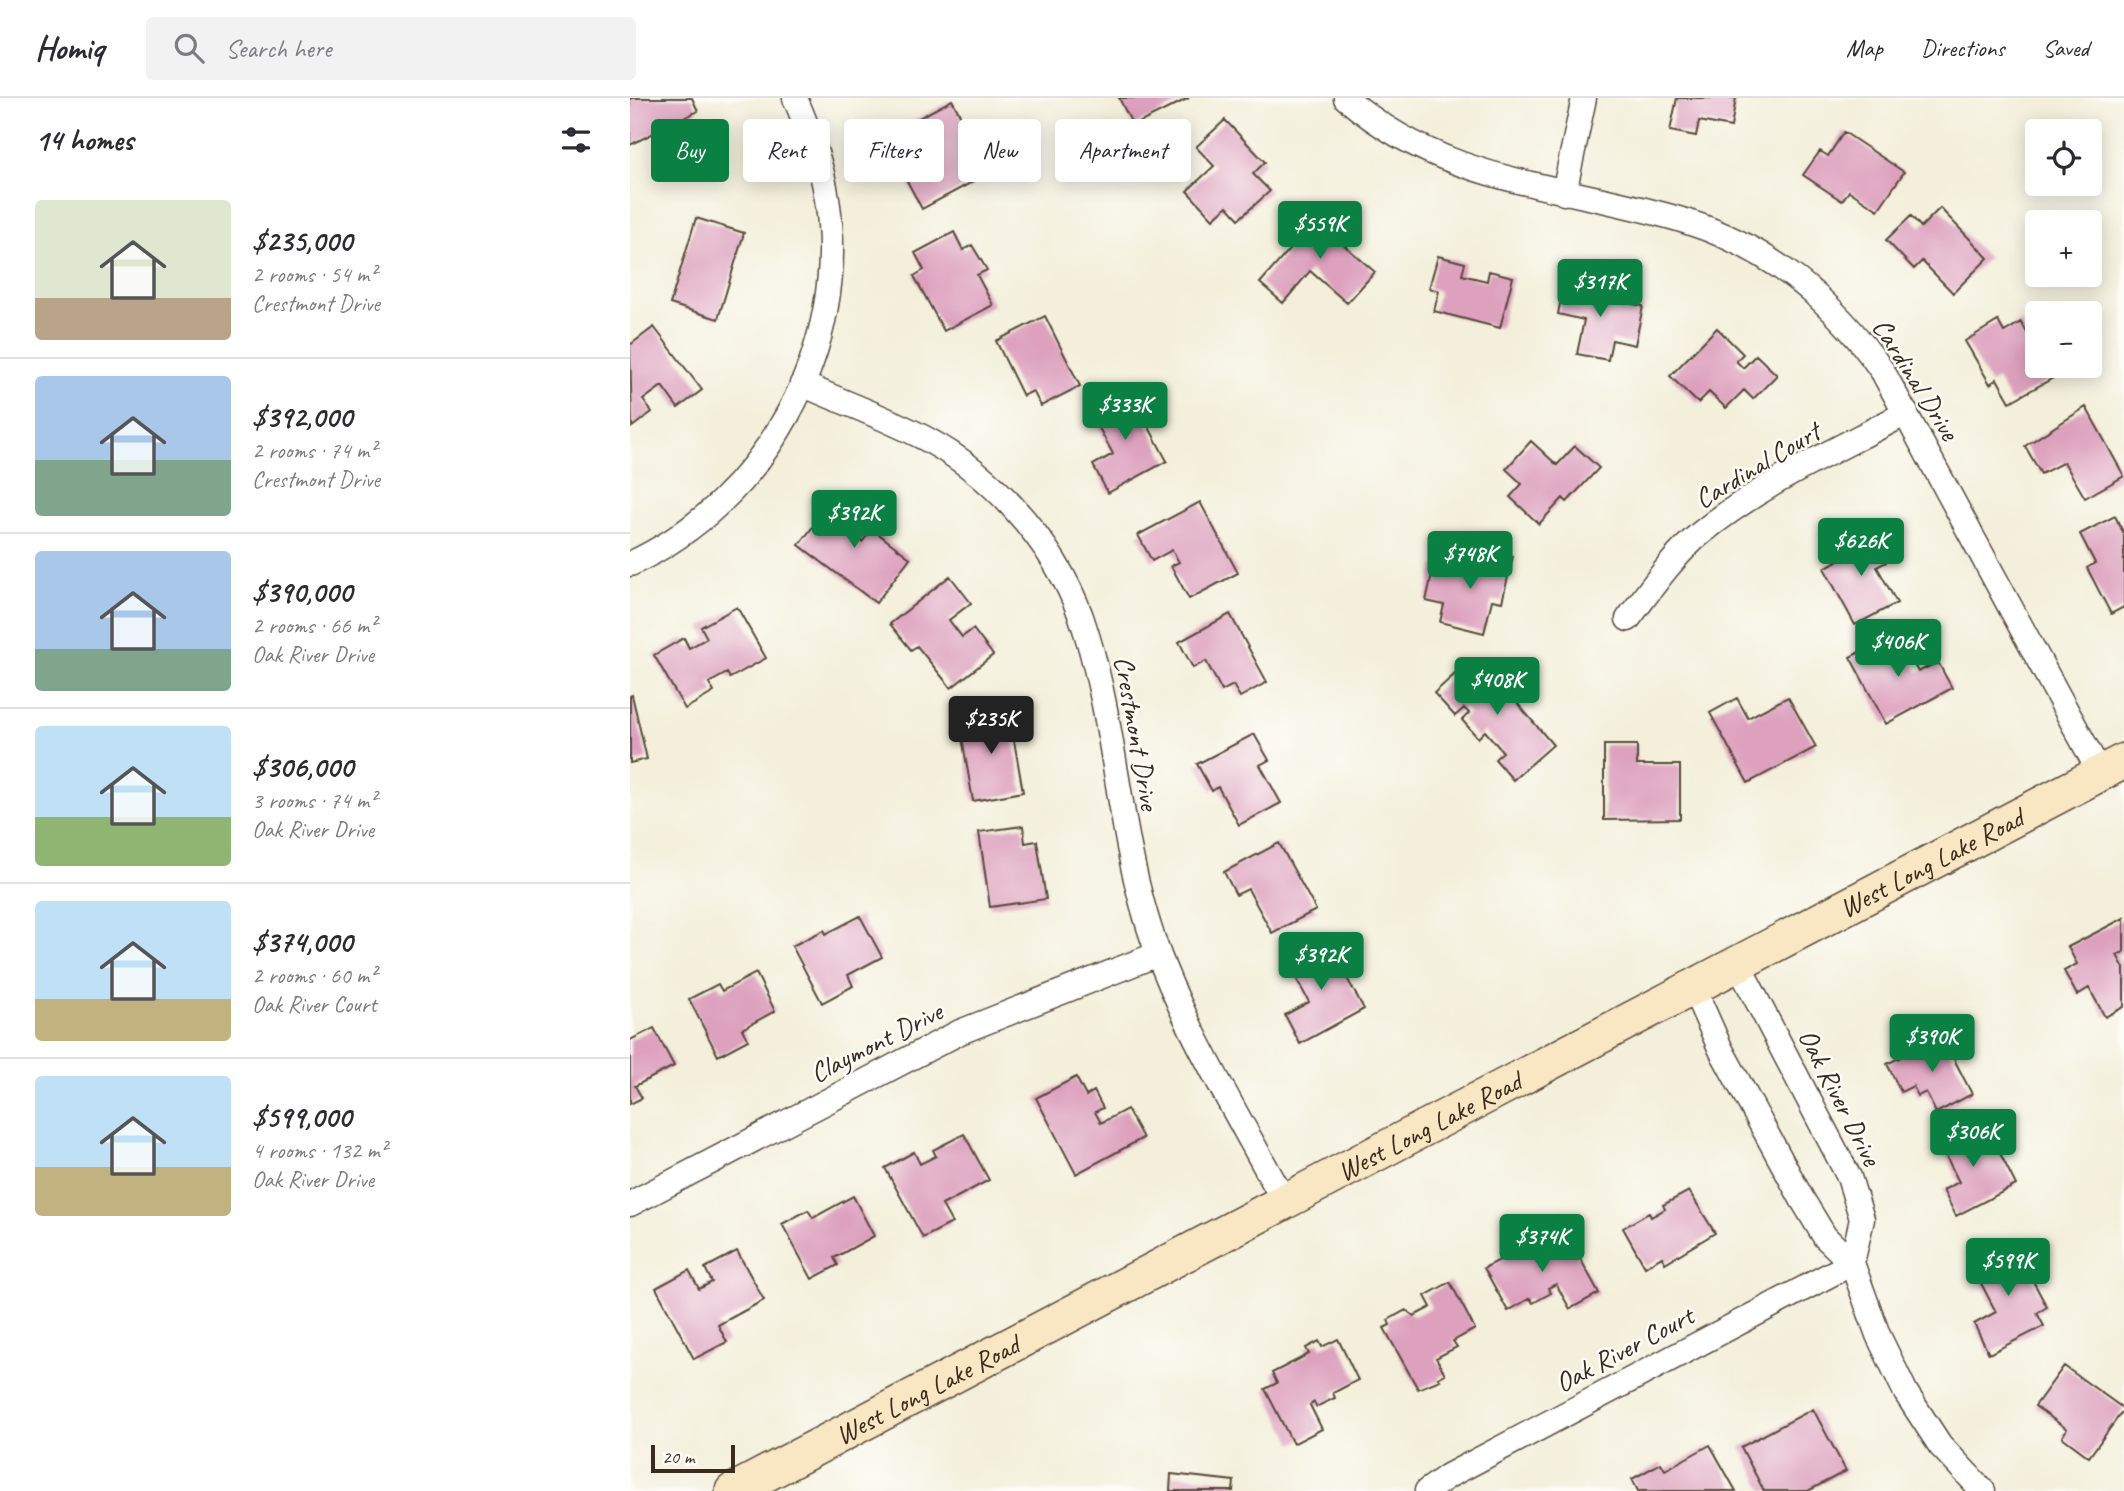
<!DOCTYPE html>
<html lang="en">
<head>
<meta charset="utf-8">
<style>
  body { margin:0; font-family:Caveat,sans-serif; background:#f2f2f3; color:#2b2b33; height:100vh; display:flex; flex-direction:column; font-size:26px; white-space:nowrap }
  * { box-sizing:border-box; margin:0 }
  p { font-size:23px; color:#7c7c81 }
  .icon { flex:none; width:38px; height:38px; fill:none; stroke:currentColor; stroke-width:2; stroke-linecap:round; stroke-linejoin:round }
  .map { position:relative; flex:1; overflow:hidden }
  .details { display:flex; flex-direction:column; background:#fff; width:630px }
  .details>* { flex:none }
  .guide { position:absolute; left:21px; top:21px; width:665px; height:63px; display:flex; gap:14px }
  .buttons { position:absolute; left:1395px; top:21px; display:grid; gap:14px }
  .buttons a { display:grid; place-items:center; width:77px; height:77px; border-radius:7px; background:#fff; box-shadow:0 4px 18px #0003; font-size:35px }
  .scale { position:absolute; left:21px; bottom:18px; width:84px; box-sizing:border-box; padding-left:7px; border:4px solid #3b2a1e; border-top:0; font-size:19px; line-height:24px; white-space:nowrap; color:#3b2a1e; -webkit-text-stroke:5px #fdfcf7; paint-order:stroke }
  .price { position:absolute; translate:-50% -60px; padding:0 16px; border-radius:7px; background:#0b8043; color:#fff; font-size:23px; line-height:46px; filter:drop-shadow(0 2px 4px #0008) }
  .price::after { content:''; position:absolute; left:50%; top:42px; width:21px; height:16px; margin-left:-10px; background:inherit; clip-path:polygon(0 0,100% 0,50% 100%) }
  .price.selected { background:#222; color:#fff }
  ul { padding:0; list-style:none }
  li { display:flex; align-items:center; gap:21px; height:175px; padding:0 35px }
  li+li { border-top:2px solid #e1e1e2 }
  li span { display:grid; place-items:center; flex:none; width:196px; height:140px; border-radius:7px; color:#555 }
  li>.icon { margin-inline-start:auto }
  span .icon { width:84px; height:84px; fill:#fffc; stroke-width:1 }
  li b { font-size:30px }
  h2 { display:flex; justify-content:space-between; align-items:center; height:84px; padding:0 35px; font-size:30px }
  .pill { padding:0 24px; border-radius:7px; background:#fff; box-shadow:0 4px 18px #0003; font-size:24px; line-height:63px }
  .pill.selected { background:#0b8043; color:#fff }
  header { display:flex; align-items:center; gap:42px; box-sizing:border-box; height:98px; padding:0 35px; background:#fff; border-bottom:2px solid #e1e1e2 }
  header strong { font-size:33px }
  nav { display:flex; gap:38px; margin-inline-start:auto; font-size:24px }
  .search { width:490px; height:63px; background:#f2f2f3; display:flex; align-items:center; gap:18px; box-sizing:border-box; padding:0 24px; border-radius:7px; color:#7c7c81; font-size:26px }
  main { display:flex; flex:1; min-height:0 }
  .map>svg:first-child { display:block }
  .building { fill:#dda1be }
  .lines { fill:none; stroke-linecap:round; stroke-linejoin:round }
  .street-casing { stroke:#57483a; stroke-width:27 }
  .secondary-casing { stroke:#57483a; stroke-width:38 }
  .street { stroke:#fff; stroke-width:24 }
  .secondary { stroke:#f9e7c3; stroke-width:35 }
  .labels { text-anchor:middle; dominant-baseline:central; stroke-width:5; stroke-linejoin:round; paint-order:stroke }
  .street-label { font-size:28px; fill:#3b2a1e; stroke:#fdfcf7 }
</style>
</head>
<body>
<header>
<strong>Homiq</strong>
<div class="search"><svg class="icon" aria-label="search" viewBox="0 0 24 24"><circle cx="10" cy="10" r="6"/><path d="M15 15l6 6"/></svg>Search here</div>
<nav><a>Map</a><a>Directions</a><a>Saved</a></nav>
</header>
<main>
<section class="details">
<h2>14 homes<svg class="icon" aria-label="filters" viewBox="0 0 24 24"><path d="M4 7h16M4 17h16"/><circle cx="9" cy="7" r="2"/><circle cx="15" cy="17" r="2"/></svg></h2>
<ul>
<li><span style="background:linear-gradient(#dfe7d0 70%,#b9a48a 0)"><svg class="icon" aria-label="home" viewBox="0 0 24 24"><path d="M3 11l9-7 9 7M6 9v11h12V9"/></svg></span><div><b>$235,000</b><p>2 rooms · 54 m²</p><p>Crestmont Drive</p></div></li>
<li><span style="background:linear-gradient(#a9c7e8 60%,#7fa58c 0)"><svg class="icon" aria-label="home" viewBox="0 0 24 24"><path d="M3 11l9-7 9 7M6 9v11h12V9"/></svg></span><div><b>$392,000</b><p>2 rooms · 74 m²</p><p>Crestmont Drive</p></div></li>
<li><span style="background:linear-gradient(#a9c7e8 70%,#7fa58c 0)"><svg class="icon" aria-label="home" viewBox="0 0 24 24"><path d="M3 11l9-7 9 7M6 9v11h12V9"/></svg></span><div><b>$390,000</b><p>2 rooms · 66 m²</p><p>Oak River Drive</p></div></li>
<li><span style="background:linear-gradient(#bfe0f5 65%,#8fb573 0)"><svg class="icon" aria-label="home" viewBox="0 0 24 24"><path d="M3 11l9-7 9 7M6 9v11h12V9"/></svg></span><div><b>$306,000</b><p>3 rooms · 74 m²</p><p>Oak River Drive</p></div></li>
<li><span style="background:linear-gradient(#bfe0f5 70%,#c2b280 0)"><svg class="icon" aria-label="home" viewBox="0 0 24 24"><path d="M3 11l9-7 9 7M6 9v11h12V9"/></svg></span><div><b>$374,000</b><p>2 rooms · 60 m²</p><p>Oak River Court</p></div></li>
<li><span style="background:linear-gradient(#bfe0f5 65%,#c2b280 0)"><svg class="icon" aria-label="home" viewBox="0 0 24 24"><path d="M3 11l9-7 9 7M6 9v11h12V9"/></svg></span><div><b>$599,000</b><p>4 rooms · 132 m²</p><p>Oak River Drive</p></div></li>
</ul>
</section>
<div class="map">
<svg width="1494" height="1393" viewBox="0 0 1494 1393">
  <rect width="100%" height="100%" fill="#fdfcf7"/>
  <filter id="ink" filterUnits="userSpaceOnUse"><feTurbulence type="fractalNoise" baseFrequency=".0143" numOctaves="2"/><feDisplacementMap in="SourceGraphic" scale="14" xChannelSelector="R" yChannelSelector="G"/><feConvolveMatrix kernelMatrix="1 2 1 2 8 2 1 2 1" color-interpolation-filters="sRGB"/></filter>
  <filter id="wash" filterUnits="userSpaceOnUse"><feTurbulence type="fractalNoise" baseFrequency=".00686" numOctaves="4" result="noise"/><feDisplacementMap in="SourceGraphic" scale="28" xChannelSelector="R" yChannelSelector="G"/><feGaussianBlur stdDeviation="1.57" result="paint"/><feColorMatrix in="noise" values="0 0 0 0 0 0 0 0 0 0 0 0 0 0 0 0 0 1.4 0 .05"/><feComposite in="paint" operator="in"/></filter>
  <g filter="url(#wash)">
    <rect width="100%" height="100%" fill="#f3efda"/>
    <g id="blocks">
      <path class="building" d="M0,0H62L68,13L0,47Z
        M489,0H559L503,28Z
        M1047,0H1106L1101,29L1069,23L1066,38L1040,33Z
        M322,2L361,74L292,111L277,83L302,70L290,47L276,54L265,33Z
        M595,22L635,64L623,76L640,93L609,121L597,108L583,121L557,93L584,68L566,49Z
        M1214,34L1274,74L1248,112L1219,93L1212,103L1173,77L1190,53L1198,58Z
        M697,109L720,128L708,142L745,174L717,205L680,173L653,205L630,185Z
        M1310,110L1358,160L1323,195L1292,163L1284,171L1256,142L1281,118L1291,129Z
        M66,120L114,135L88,221L40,206Z
        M324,134L333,152L342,147L357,172L347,177L363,207L314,233L284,178L294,172L285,155Z
        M808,158L835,165L832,177L857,183L859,173L883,179L870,230L804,213L809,193L799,190Z
        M934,185L985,196L983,202L1013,208L1005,247L982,242L978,262L947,256L954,222L928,216Z
        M415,218L450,288L411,308L403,293L393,298L366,243Z
        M1368,223L1374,234L1391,224L1407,252V268H1416L1423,280L1380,304L1367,281L1360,286L1335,243Z
        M24,229L72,292L48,310L32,288L13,302L22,314L2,329L0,247Z
        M1087,230L1113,256L1106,263L1113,270L1126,257L1147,277L1123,301L1114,292L1096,310L1079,294L1068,305L1040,278Z
        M499,292L537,363L478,395L463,367L483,356L460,313Z
        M1456,309L1494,378L1455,400L1434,364L1411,376L1395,348Z
        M901,343L927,367L945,348L969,370L937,404L933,400L909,426L880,399L892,386L876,371Z
        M207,397L235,417L221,436L232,444L242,431L280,460L246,505L169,447Z
        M570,404L608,475L559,501L541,468L549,464L542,452L522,463L508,437Z
        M1485,418L1494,436V509L1481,516L1457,470L1465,465L1450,436Z
        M1239,432L1256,464L1247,469L1267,505L1225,527L1194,470L1211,461L1205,450Z
        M851,451L883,458L872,504L862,502L854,535L810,524L814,507L796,503L804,467L845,477Z
        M320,478L341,505L319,522L332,539L343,531L363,557L321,590L287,548L281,552L260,526Z
        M107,509L136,560L100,580L97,575L79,585L84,594L55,611L24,557L54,540L59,550L77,540L71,529Z
        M600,516L637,584L610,599L603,587L592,593L576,563L563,570L549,544Z
        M1267,535L1288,574L1308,564L1322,590L1256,626L1220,559Z
        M835,567L855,589L875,570L898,596L887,605L923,647L883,682L865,661L873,654L855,633L848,640L832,622L839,615L834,610L825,618L804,595Z
        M2,597L17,661L0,665V598Z
        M1158,599L1186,649L1118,685L1080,615L1107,600L1118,620Z
        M379,614L393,694L343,703L329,622Z
        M624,636L639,662L630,667L651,705L609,727L588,689L582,693L567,666Z
        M974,647H1007V667H1050V721L974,722Z
        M393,728L395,745L407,743L416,801L360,809L349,734Z
        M649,745L686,812L642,835L618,791L606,797L594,774Z
        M230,818L252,859L218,877L223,888L192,905L162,848L194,832L196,836Z
        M1494,820V854L1487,857L1494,870V909L1475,919L1459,890L1447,897L1434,873L1447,866L1438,849Z
        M695,840L734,911L670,946L655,917L679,904L656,861Z
        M126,875L145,913L112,931L118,942L88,958L59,901L88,886L92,893Z
        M24,930L44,968L5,988L12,1000L0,1006V942Z
        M1312,938L1342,996L1306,1015L1296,994L1288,998L1283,988L1271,994L1257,966Z
        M446,979L456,998L464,993L473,1010L465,1014L471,1025L497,1011L513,1040L446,1076L406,1000Z
        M1343,1022L1359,1053L1367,1049L1386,1087L1326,1118L1313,1092L1329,1084L1307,1040Z
        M334,1036L359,1082L312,1107L322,1125L293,1140L255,1070L284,1054L290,1066L306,1058L303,1052Z
        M1059,1093L1085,1135L1035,1165L1032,1159L1015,1169L993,1130L1019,1115L1021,1119L1035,1111L1033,1107Z
        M223,1098L244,1138L204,1160L208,1167L182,1181L152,1126L178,1112L183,1120Z
        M920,1137L924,1146L938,1138L969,1195L940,1211L926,1186L918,1190L921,1195L903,1205L900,1200L878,1213L854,1170L872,1161L869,1157L880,1151L883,1157Z
        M1383,1144L1390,1158L1398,1154L1405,1168L1397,1172L1417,1209L1407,1215L1414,1228L1359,1256L1344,1226L1366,1214L1341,1166Z
        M107,1153L134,1202L88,1227L97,1244L64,1261L26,1190L59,1172L69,1191L82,1184L75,1170Z
        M820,1184L845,1231L823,1243L827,1249L806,1260L815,1276L808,1280L810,1282L788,1291L754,1230L760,1227L758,1222L776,1212L784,1218L801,1209L795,1198Z
        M708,1241L728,1282L703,1295L705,1300L686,1309L684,1304L680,1307L692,1331L663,1346L635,1291L647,1285L642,1275L679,1256L676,1250L689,1243L692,1249Z
        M1434,1268L1494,1311L1459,1359L1432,1339L1437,1331L1405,1308Z
        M1183,1311L1216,1373L1178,1393H1134L1111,1349Z
        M1080,1347L1106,1393H1008L1002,1381L1031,1365L1035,1372Z
        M541,1376L604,1383L603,1393H540Z"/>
    </g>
  </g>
  <g filter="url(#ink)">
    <use href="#blocks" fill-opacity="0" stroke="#57483a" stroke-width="2"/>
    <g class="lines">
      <g class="street-casing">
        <path id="street" d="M716,0C817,88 937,86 1058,124C1140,150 1205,204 1253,274L1470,675
          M934,95L954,0
          M172,286C214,305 258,320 298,342C370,381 433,456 456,534C485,627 488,726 516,819C544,915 608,1016 655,1105
          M0,466C135,404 221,249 197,101C192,66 179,33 165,0
          M998,521C1021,491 1042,459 1071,435C1132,385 1207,352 1276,315
          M1108,866L1219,1079L1232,1121L1222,1165
          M1063,889L1091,952L1172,1101L1195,1139L1222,1165L1248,1237L1276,1295L1310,1347L1353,1393
          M0,1106L330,934L528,856
          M797,1393L818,1378L1222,1165"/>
      </g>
      <g class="secondary-casing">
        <g id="secondary">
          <path id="s1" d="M103,1393L1494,663"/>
        </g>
      </g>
      <use href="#street" class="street"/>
      <use href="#secondary" class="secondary"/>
    </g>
  </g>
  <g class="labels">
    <g class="street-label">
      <text transform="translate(1286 281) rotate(58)">Cardinal Drive</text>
      <text transform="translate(1127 367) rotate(-31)">Cardinal Court</text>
      <text transform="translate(507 635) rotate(80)">Crestmont Drive</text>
      <text stroke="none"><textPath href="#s1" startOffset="1353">West Long Lake Road</textPath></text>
      <text transform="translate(246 944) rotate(-27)">Claymont Drive</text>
      <text transform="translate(1210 999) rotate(63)">Oak River Drive</text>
      <text stroke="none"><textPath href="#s1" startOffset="786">West Long Lake Road</textPath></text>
      <text transform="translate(994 1251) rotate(-28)">Oak River Court</text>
      <text stroke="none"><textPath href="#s1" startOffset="219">West Long Lake Road</textPath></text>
    </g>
  </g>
</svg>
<div class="buttons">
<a><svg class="icon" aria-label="locate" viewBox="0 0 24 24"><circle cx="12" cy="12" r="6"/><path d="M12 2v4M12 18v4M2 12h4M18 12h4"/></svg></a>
<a>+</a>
<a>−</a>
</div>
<div class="scale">20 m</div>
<b class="price" style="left:690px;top:163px">$559K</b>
<b class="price" style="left:970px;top:221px">$317K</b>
<b class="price" style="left:495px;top:344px">$333K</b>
<b class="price" style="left:224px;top:452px">$392K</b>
<b class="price" style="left:1231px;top:480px">$626K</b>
<b class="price" style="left:840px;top:493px">$748K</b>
<b class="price" style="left:1268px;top:581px">$406K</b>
<b class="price" style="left:867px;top:619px">$408K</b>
<b class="price selected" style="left:361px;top:658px">$235K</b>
<b class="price" style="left:691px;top:894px">$392K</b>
<b class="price" style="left:1302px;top:976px">$390K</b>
<b class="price" style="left:1343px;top:1071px">$306K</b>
<b class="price" style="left:912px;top:1176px">$374K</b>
<b class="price" style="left:1378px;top:1200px">$599K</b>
<div class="guide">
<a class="pill selected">Buy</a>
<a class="pill">Rent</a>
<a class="pill">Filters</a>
<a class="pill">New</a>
<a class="pill">Apartment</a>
</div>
</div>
</main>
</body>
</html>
